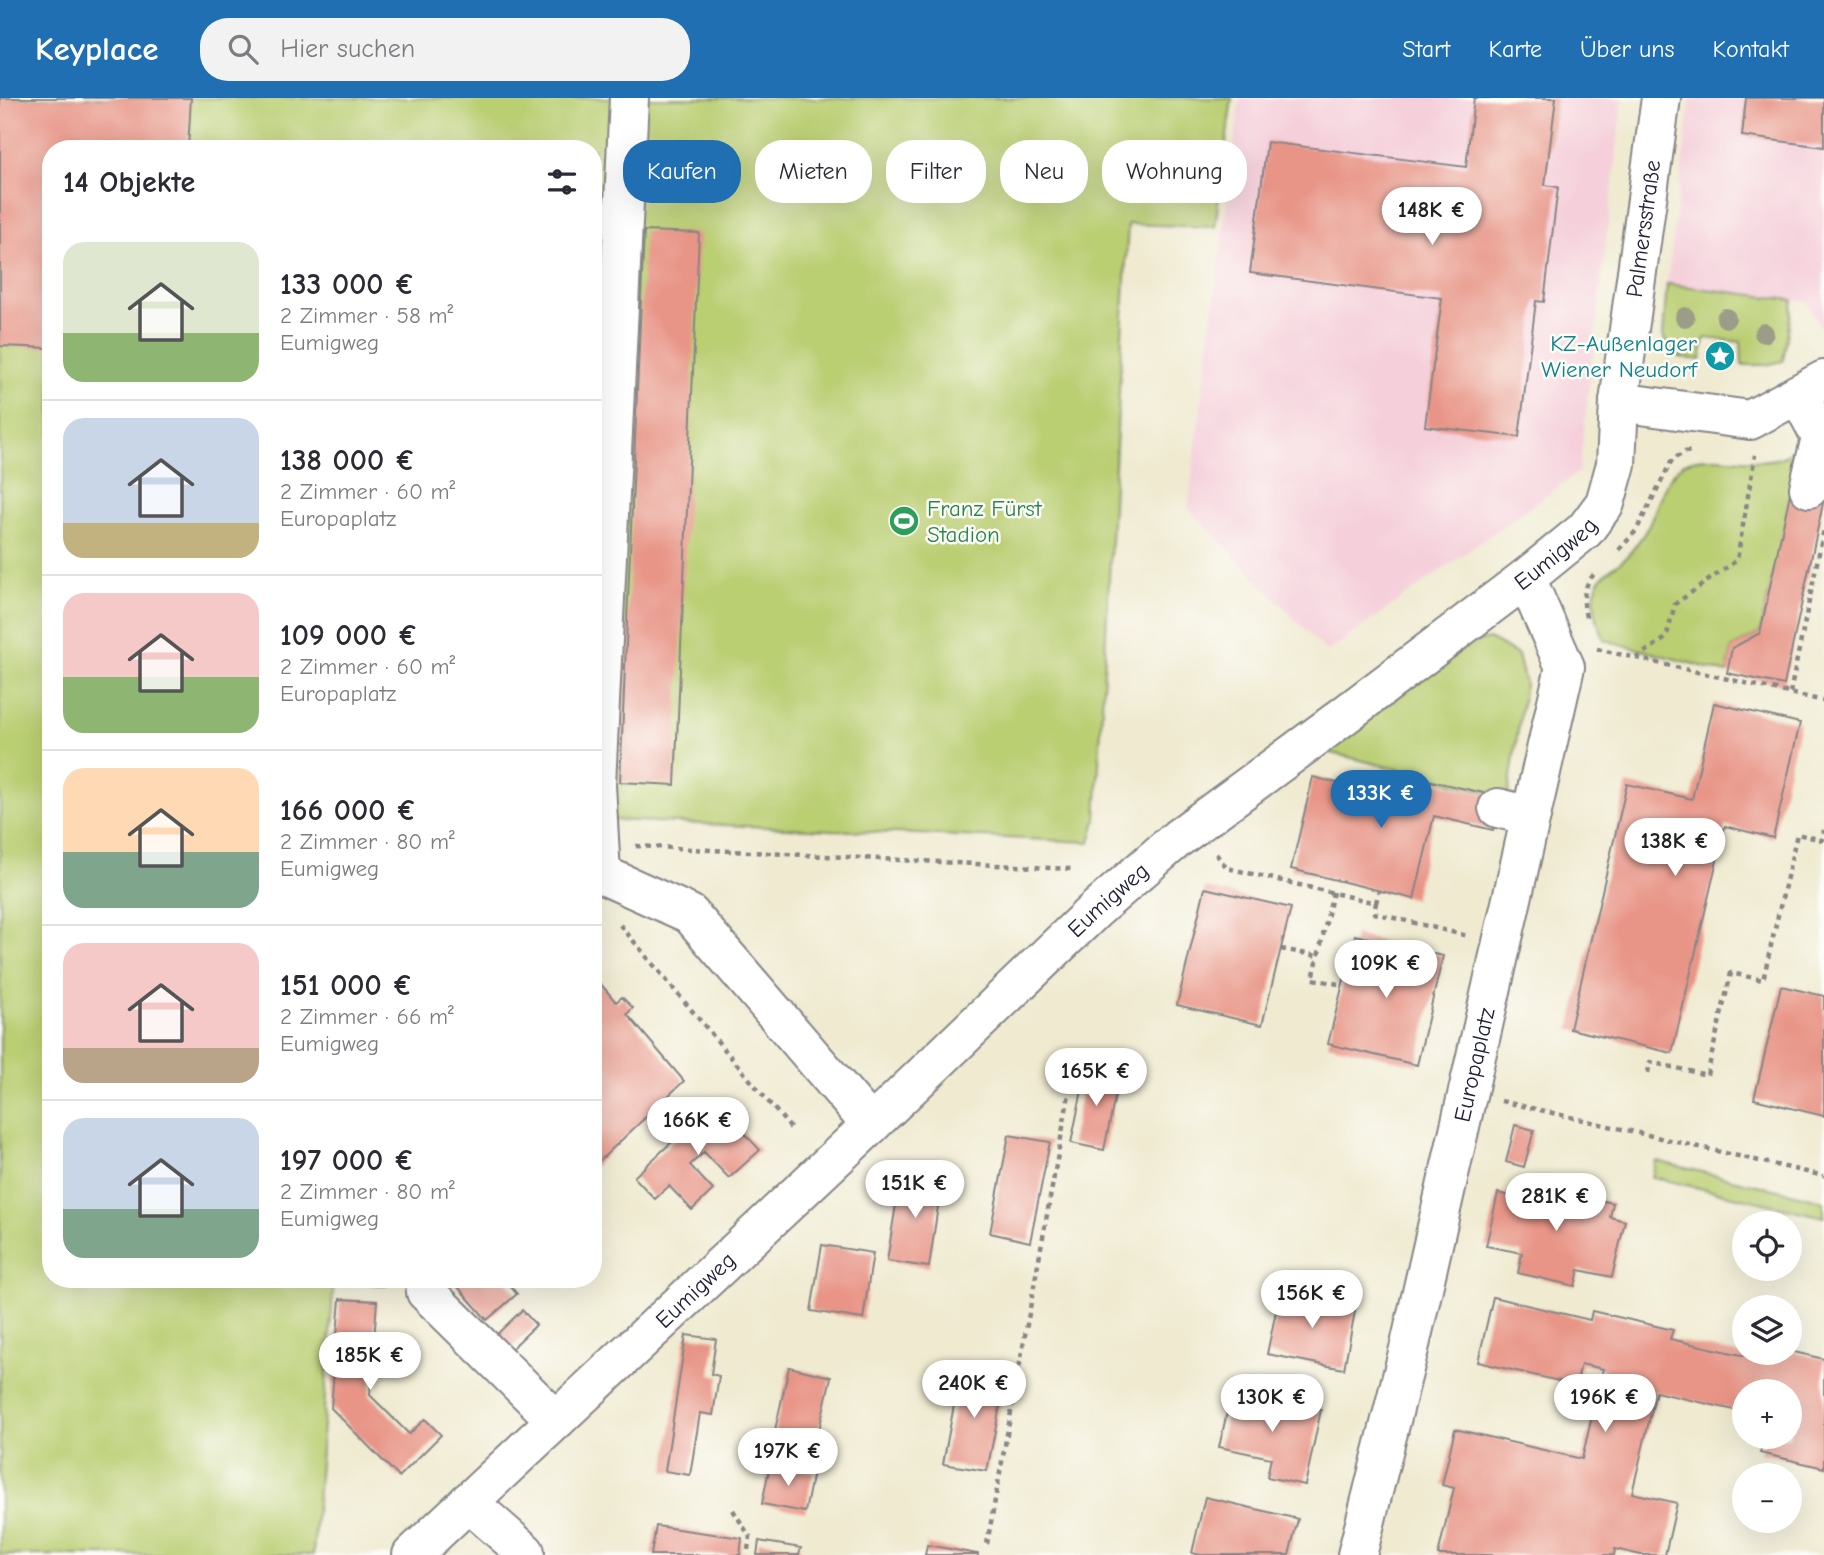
<!DOCTYPE html>
<html lang="de">
<head>
<meta charset="utf-8">
<style>
  body { margin:0; font-family:"Comic Neue",sans-serif; background:#f2f2f3; color:#2b2b33; height:100vh; display:flex; flex-direction:column; font-size:26px; white-space:nowrap }
  * { box-sizing:border-box; margin:0 }
  p { font-size:23px; color:#7c7c81 }
  .icon { flex:none; width:38px; height:38px; fill:none; stroke:currentColor; stroke-width:2; stroke-linecap:round; stroke-linejoin:round }
  .map { position:relative; flex:1; overflow:hidden }
  .panel { position:absolute; left:42px; top:42px; width:560px; height:1148px; display:flex; flex-direction:column; background:#fff; border-radius:28px; box-shadow:0 7px 28px #0002 }
  .panel>* { flex:none }
  .banner { position:absolute; left:623px; top:42px; width:665px; height:63px; display:flex; gap:14px }
  .fabs { position:absolute; left:1732px; top:1113px; display:grid; gap:14px }
  .fabs a { display:grid; place-items:center; width:70px; height:70px; border-radius:50%; background:#fff; box-shadow:0 7px 28px #0002; font-size:35px }
  .price { position:absolute; translate:-50% -60px; padding:0 16px; border-radius:24px; background:#fff; color:#222; font-size:23px; line-height:46px; filter:drop-shadow(0 2px 4px #0008) }
  .price::after { content:''; position:absolute; left:50%; top:42px; width:21px; height:16px; margin-left:-10px; background:inherit; clip-path:polygon(0 0,100% 0,50% 100%) }
  .price.selected { background:#1f6fb2; color:#fff }
  ul { padding:0; list-style:none }
  li { display:flex; align-items:center; gap:21px; height:175px; padding:0 21px }
  li+li { border-top:2px solid #e1e1e2 }
  li span { display:grid; place-items:center; flex:none; width:196px; height:140px; border-radius:21px; color:#555 }
  li>.icon { margin-inline-start:auto }
  span .icon { width:84px; height:84px; fill:#fffc; stroke-width:1 }
  li b { font-size:30px }
  h2 { display:flex; justify-content:space-between; align-items:center; height:84px; padding:0 21px; font-size:30px }
  .pill { padding:0 24px; border-radius:28px; background:#fff; box-shadow:0 7px 28px #0002; font-size:24px; line-height:63px }
  .pill.selected { background:#1f6fb2; color:#fff }
  header { display:flex; align-items:center; gap:42px; box-sizing:border-box; height:98px; padding:0 35px; background:#1f6fb2; color:#fff }
  header strong { font-size:33px }
  nav { display:flex; gap:38px; margin-inline-start:auto; font-size:24px }
  .search { width:490px; height:63px; background:#f2f2f3; display:flex; align-items:center; gap:18px; box-sizing:border-box; padding:0 24px; border-radius:28px; color:#7c7c81; font-size:26px }
  .map>svg:first-child { display:block }
  .built { fill:#f5cfda }
  .green { fill:#bace72; stroke:#6e7856; stroke-width:2 }
  .building { fill:#e89587 }
  .lines { fill:none; stroke-linecap:round; stroke-linejoin:round }
  .minor-casing { stroke:#888686; stroke-width:42 }
  .path { stroke:#888686; stroke-width:4.5; stroke-dasharray:5 5; stroke-linecap:butt }
  .minor { stroke:#fff; stroke-width:38 }
  .tree { fill:#9b9d88 }
  .labels { text-anchor:middle; dominant-baseline:central; stroke-width:5; stroke-linejoin:round; paint-order:stroke }
  .street-label { font-size:23px; fill:#22223b; stroke:#fdfcf7 }
  .culture-label { font-size:23px; fill:#0d838f; stroke:#fdfcf7; text-anchor:end }
  .leisure-label { font-size:23px; fill:#27864d; stroke:#fdfcf7; text-anchor:start }
</style>
</head>
<body>
<header>
<strong>Keyplace</strong>
<div class="search"><svg class="icon" aria-label="search" viewBox="0 0 24 24"><circle cx="10" cy="10" r="6"/><path d="M15 15l6 6"/></svg>Hier suchen</div>
<nav><a>Start</a><a>Karte</a><a>Über uns</a><a>Kontakt</a></nav>
</header>
<div class="map">
<svg width="1824" height="1457" viewBox="0 0 1824 1457">
  <rect width="100%" height="100%" fill="#fdfcf7"/>
  <filter id="ink" filterUnits="userSpaceOnUse"><feTurbulence type="fractalNoise" baseFrequency=".0143" numOctaves="2"/><feDisplacementMap in="SourceGraphic" scale="14" xChannelSelector="R" yChannelSelector="G"/><feConvolveMatrix kernelMatrix="1 2 1 2 8 2 1 2 1" color-interpolation-filters="sRGB"/></filter>
  <filter id="wash" filterUnits="userSpaceOnUse"><feTurbulence type="fractalNoise" baseFrequency=".00686" numOctaves="4" result="noise"/><feDisplacementMap in="SourceGraphic" scale="28" xChannelSelector="R" yChannelSelector="G"/><feGaussianBlur stdDeviation="1.57" result="paint"/><feColorMatrix in="noise" values="0 0 0 0 0 0 0 0 0 0 0 0 0 0 0 0 0 1.4 0 .05"/><feComposite in="paint" operator="in"/></filter>
  <g filter="url(#wash)">
    <rect width="100%" height="100%" fill="#efead0"/>
    <path class="built" d="M1240,0H1623L1579,374L1327,554L1188,410Z
      M1691,0H1824V236L1807,204L1667,186Z"/>
    <path class="green" d="M0,0H1232L1215,129L1128,126L1096,722L1090,744L593,721V51H51V1181H334L313,1457H0Z
      M1667,186L1793,202L1783,263L1766,267H1742L1741,244L1705,240L1701,262L1683,260L1669,254L1663,237Z
      M1797,348H1800L1801,351L1760,535L1732,550L1727,575L1604,542C1598,526 1591,507 1596,490C1600,476 1615,469 1625,460C1633,453 1639,443 1645,434C1658,414 1664,372 1689,363C1716,354 1759,370 1785,358C1789,356 1793,351 1797,348Z
      M1489,541L1518,557L1525,586L1508,699L1324,653L1471,545Z
      M1656,1063L1824,1103V1119L1652,1079Z"/>
    <g id="blocks">
      <path class="building" d="M0,0H191L188,51H51V250L0,248Z
        M1474,0H1556L1545,87L1558,89L1544,204L1536,203L1519,339L1425,328L1442,200L1250,175L1267,44L1466,69Z
        M1746,0H1824V49L1742,38Z
        M644,133L699,135L675,687L620,684Z
        M1792,386L1824,401L1784,587L1727,575L1732,550L1760,535Z
        M1714,605L1800,625L1773,740L1725,728L1672,955L1570,931L1627,686L1692,701Z
        M1396,675L1501,699L1493,732L1434,718L1414,801L1291,771L1313,679L1390,698Z
        M1205,790L1291,810L1262,927L1177,907Z
        M1355,837L1443,858L1417,967L1328,946Z
        M593,877L616,904L622,899L633,910L627,916L684,983L593,1069Z
        M1781,888L1824,898V1018L1754,1001Z
        M1087,968L1120,974L1104,1052L1071,1045Z
        M715,1004L760,1052L729,1080L704,1054L690,1067L713,1092L692,1112L669,1088L655,1101L634,1079Z
        M1515,1027L1534,1032L1524,1069L1506,1064Z
        M1009,1037L1050,1044L1030,1144L990,1135Z
        M901,1075L942,1081L929,1169L887,1163Z
        M1518,1084L1613,1105L1610,1119L1625,1123L1612,1179L1579,1172L1575,1188L1518,1175L1522,1155L1486,1148L1498,1095L1515,1099Z
        M822,1147L873,1155L863,1221L811,1213Z
        M350,1181H384V1188L350,1186Z
        M451,1181H504L517,1196L487,1222Z
        M1280,1194L1356,1208L1344,1271L1267,1256Z
        M1493,1199L1590,1222L1592,1213L1673,1232L1670,1241L1755,1260L1756,1255H1790V1253L1824,1261V1370L1760,1355L1764,1339H1790V1293H1745V1332L1739,1331L1743,1314L1656,1294L1632,1395L1677,1405L1665,1457H1641L1615,1451L1614,1457H1438L1454,1390L1442,1387L1455,1331L1582,1361L1603,1271L1581,1266L1576,1287L1478,1264Z
        M340,1201L377,1203L370,1297L409,1336L425,1321L441,1337L399,1379L331,1310Z
        M522,1212L536,1227L506,1256L492,1241Z
        M686,1237L716,1241L711,1276L719,1278L713,1317L700,1315L690,1377L665,1373Z
        M789,1269L831,1279L813,1358L771,1350Z
        M961,1270L1006,1278L987,1373L943,1366Z
        M1232,1293L1321,1312L1305,1387L1267,1379L1271,1360L1219,1349Z
        M770,1366L813,1374L805,1414L762,1406Z
        M1205,1399L1298,1421L1289,1457H1201L1192,1455Z
        M656,1428L742,1440L740,1457H651Z
        M759,1443L801,1450L799,1457H757Z
        M927,1447L978,1456V1457H925Z"/>
    </g>
  </g>
  <g filter="url(#ink)">
    <use href="#blocks" fill-opacity="0" stroke="#888686" stroke-width="2"/>
    <g class="lines">
      <g class="minor-casing">
        <g id="minor">
          <path d="M629,0L596,687L601,776L690,816L871,1027"/>
          <path d="M1798,296L1821,339L1809,390"/>
          <path d="M1619,304L1750,322L1824,282"/>
          <path d="M1498,710L1531,718"/>
          <path d="M425,1181L426,1194L556,1322"/>
          <path d="M468,1404L525,1454"/>
          <path id="s1" d="M412,1457L871,1027L1094,813L1178,740L1333,626L1526,480L1585,432L1605,405L1616,366L1619,304L1661,0"/>
          <path id="s2" d="M1357,1457L1410,1247L1565,569L1526,480"/>
        </g>
      </g>
      <path class="path" d="M1619,452L1636,433L1672,362L1685,354L1692,353
        M1586,519C1582,500 1583,487 1597,473
        M1597,551L1824,603
        M1636,560L1666,540L1675,506L1737,462L1755,357
        M1790,595L1824,431
        M636,748L1071,771
        M1216,756L1227,770L1376,805L1374,815L1468,838
        M1333,794L1313,881L1343,887
        M1376,805L1379,792
        M620,827L793,1033
        M1281,851L1318,858
        M1648,975L1650,964L1707,977L1731,875L1763,882L1797,736L1822,742L1824,732
        M1501,1003L1824,1078
        M733,1412L750,1439L747,1457
        M987,1446L1077,952"/>
      <use href="#minor" class="minor"/>
    </g>
    <g class="tree">
      <circle cx="1685" cy="219" r="10"/>
      <circle cx="1726" cy="220" r="10"/>
      <circle cx="1764" cy="235" r="10"/>
    </g>
  </g>
  <defs>
    <g id="sight-disc" transform="scale(1.575)"><circle r="9.5" fill="#0f9aa8" stroke="#fdfcf7"/><path d="M0-6L1.8-2.2L6-1.7L2.9 1.2L3.7 5.4L0 3.3L-3.7 5.4L-2.9 1.2L-6-1.7L-1.8-2.2Z" fill="#fff"/></g>
    <g id="stadium-disc" transform="scale(1.575)"><circle r="9.5" fill="#2e9e5b" stroke="#fdfcf7"/><path d="M0-5a6.5 5 0 1 0 0 10a6.5 5 0 1 0 0-10ZM-3.5-1.8h7v3.6h-7Z" fill="#fff"/></g>
  </defs>
  <g fill-rule="evenodd">
    <use href="#sight-disc" x="1720" y="258"/>
    <use href="#stadium-disc" x="904" y="423"/>
  </g>
  <g class="labels">
    <g class="street-label">
      <text stroke="none"><textPath href="#s1" startOffset="1871">Palmersstraße</textPath></text>
      <text stroke="none"><textPath href="#s1" startOffset="1522">Eumigweg</textPath></text>
      <text stroke="none"><textPath href="#s1" startOffset="956">Eumigweg</textPath></text>
      <text stroke="none"><textPath href="#s2" startOffset="504">Europaplatz</textPath></text>
      <text stroke="none"><textPath href="#s1" startOffset="388">Eumigweg</textPath></text>
    </g>
    <g class="culture-label">
      <text x="1697" y="245">KZ-Außenlager<tspan x="1697" dy="26">Wiener Neudorf</tspan></text>
    </g>
    <g class="leisure-label">
      <text x="927" y="410">Franz Fürst<tspan x="927" dy="26">Stadion</tspan></text>
    </g>
  </g>
</svg>
<div class="fabs">
<a><svg class="icon" aria-label="locate" viewBox="0 0 24 24"><circle cx="12" cy="12" r="6"/><path d="M12 2v4M12 18v4M2 12h4M18 12h4"/></svg></a>
<a><svg class="icon" aria-label="layers" viewBox="0 0 24 24"><path d="M12 4l9 5-9 5-9-5zM3 14l9 5 9-5"/></svg></a>
<a>+</a>
<a>−</a>
</div>
<b class="price" style="left:1432px;top:149px">148K €</b>
<b class="price selected" style="left:1381px;top:732px">133K €</b>
<b class="price" style="left:1675px;top:780px">138K €</b>
<b class="price" style="left:1386px;top:902px">109K €</b>
<b class="price" style="left:1096px;top:1010px">165K €</b>
<b class="price" style="left:698px;top:1059px">166K €</b>
<b class="price" style="left:915px;top:1122px">151K €</b>
<b class="price" style="left:1556px;top:1135px">281K €</b>
<b class="price" style="left:1312px;top:1232px">156K €</b>
<b class="price" style="left:370px;top:1294px">185K €</b>
<b class="price" style="left:974px;top:1322px">240K €</b>
<b class="price" style="left:1272px;top:1336px">130K €</b>
<b class="price" style="left:1605px;top:1336px">196K €</b>
<b class="price" style="left:788px;top:1390px">197K €</b>
<div class="banner">
<a class="pill selected">Kaufen</a>
<a class="pill">Mieten</a>
<a class="pill">Filter</a>
<a class="pill">Neu</a>
<a class="pill">Wohnung</a>
</div>
<section class="panel">
<h2>14 Objekte<svg class="icon" aria-label="filters" viewBox="0 0 24 24"><path d="M4 7h16M4 17h16"/><circle cx="9" cy="7" r="2"/><circle cx="15" cy="17" r="2"/></svg></h2>
<ul>
<li><span style="background:linear-gradient(#dfe7d0 65%,#8fb573 0)"><svg class="icon" aria-label="home" viewBox="0 0 24 24"><path d="M3 11l9-7 9 7M6 9v11h12V9"/></svg></span><div><b>133 000 €</b><p>2 Zimmer · 58 m²</p><p>Eumigweg</p></div></li>
<li><span style="background:linear-gradient(#c9d6e8 75%,#c2b280 0)"><svg class="icon" aria-label="home" viewBox="0 0 24 24"><path d="M3 11l9-7 9 7M6 9v11h12V9"/></svg></span><div><b>138 000 €</b><p>2 Zimmer · 60 m²</p><p>Europaplatz</p></div></li>
<li><span style="background:linear-gradient(#f6c9c9 60%,#8fb573 0)"><svg class="icon" aria-label="home" viewBox="0 0 24 24"><path d="M3 11l9-7 9 7M6 9v11h12V9"/></svg></span><div><b>109 000 €</b><p>2 Zimmer · 60 m²</p><p>Europaplatz</p></div></li>
<li><span style="background:linear-gradient(#ffd9b3 60%,#7fa58c 0)"><svg class="icon" aria-label="home" viewBox="0 0 24 24"><path d="M3 11l9-7 9 7M6 9v11h12V9"/></svg></span><div><b>166 000 €</b><p>2 Zimmer · 80 m²</p><p>Eumigweg</p></div></li>
<li><span style="background:linear-gradient(#f6c9c9 75%,#b9a48a 0)"><svg class="icon" aria-label="home" viewBox="0 0 24 24"><path d="M3 11l9-7 9 7M6 9v11h12V9"/></svg></span><div><b>151 000 €</b><p>2 Zimmer · 66 m²</p><p>Eumigweg</p></div></li>
<li><span style="background:linear-gradient(#c9d6e8 65%,#7fa58c 0)"><svg class="icon" aria-label="home" viewBox="0 0 24 24"><path d="M3 11l9-7 9 7M6 9v11h12V9"/></svg></span><div><b>197 000 €</b><p>2 Zimmer · 80 m²</p><p>Eumigweg</p></div></li>
</ul>
</section>
</div>
</body>
</html>
